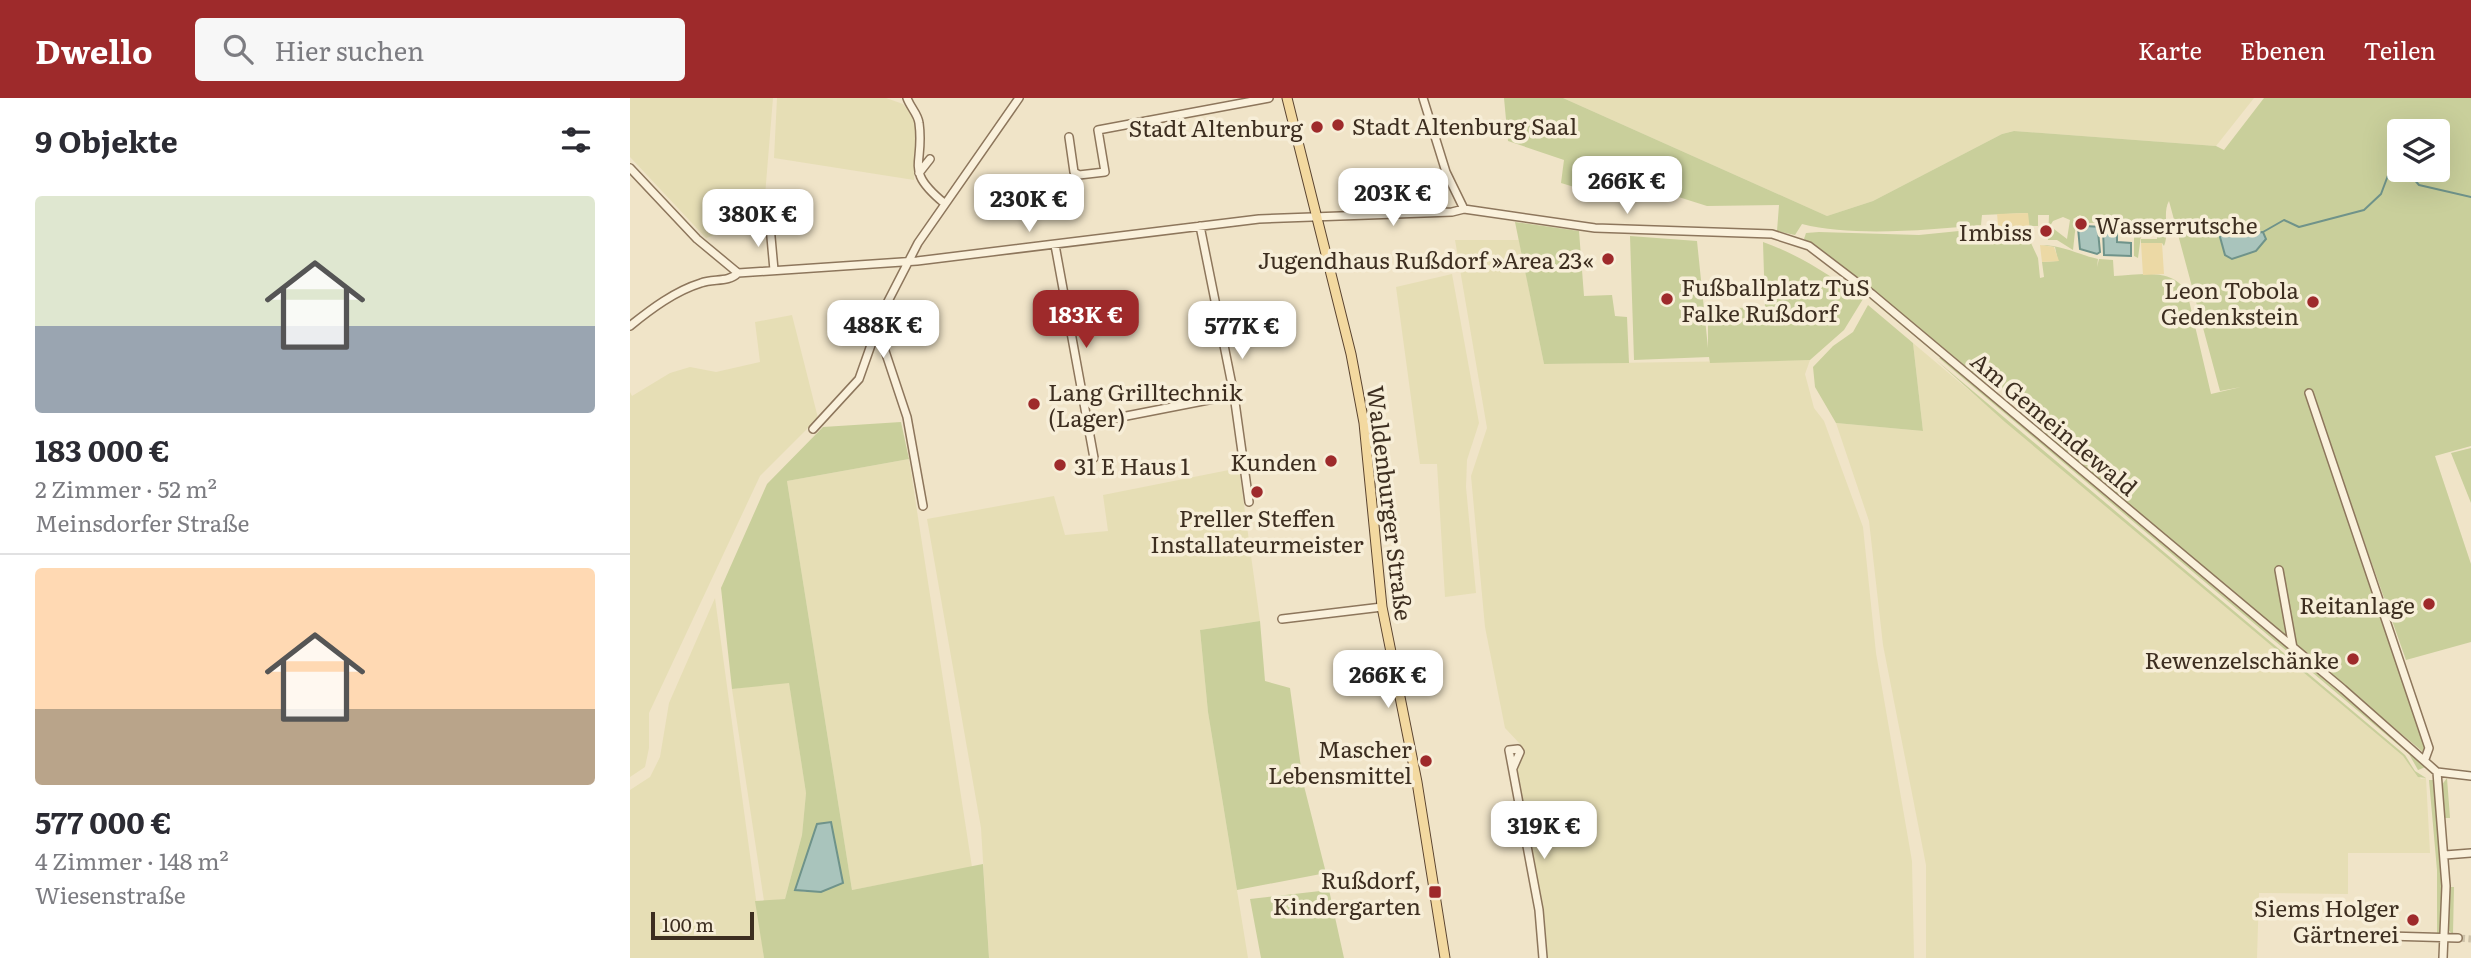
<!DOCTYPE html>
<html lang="de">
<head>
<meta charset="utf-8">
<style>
  body { margin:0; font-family:Literata,serif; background:#f7f7f7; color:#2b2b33; height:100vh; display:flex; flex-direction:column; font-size:26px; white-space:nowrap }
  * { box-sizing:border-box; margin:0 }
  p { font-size:23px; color:#7c7c81 }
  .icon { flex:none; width:38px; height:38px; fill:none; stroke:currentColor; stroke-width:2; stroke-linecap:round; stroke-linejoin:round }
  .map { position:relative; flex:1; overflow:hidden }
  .panel { display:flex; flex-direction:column; background:#fff; width:630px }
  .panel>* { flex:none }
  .buttons { position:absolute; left:1757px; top:21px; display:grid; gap:14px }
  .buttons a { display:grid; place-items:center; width:63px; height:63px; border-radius:7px; background:#fff; box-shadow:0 7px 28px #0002; font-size:35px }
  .scale { position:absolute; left:21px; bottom:18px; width:103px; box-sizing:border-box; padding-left:7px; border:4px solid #3d2e20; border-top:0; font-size:19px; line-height:24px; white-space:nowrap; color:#3d2e20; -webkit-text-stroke:5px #f7eed8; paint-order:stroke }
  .price { position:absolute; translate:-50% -60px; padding:0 16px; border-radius:14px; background:#fff; color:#222; font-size:23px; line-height:46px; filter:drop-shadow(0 2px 4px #0008) }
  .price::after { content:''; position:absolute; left:50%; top:42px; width:21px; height:16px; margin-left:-10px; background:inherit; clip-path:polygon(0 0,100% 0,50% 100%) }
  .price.on { background:#9e2a2b; color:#fff }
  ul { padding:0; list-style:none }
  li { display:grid; align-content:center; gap:14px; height:371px; padding:0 35px }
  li+li { border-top:2px solid #e1e1e2 }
  li span { display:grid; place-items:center; height:217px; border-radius:7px; color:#555 }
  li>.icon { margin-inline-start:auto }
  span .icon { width:126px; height:126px; fill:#fffc; stroke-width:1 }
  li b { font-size:30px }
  h2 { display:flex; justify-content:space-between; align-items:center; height:84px; padding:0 35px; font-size:30px }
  header { display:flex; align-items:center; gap:42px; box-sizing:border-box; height:98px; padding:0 35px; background:#9e2a2b; color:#fff }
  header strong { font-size:33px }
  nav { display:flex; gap:38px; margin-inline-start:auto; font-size:24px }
  .search { width:490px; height:63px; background:#f7f7f7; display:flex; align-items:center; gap:18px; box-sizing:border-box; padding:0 24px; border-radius:7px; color:#7c7c81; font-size:26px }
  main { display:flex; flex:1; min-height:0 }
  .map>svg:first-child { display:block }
  .farmland { fill:#e6deb5 }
  .green { fill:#c9cf9b; fill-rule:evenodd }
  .sand { fill:#ecd9a5 }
  .water { fill:#a9c4bc; stroke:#6f938a; stroke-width:2 }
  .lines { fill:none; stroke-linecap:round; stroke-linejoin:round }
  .stream { stroke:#6f938a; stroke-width:2 }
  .minor-tunnel { stroke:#ccc0a6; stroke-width:7; stroke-dasharray:7 3.5; stroke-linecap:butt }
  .minor-casing { stroke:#8d765c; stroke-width:10 }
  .major-casing { stroke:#5b4430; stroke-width:11 }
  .minor { stroke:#faf1dc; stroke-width:7 }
  .major { stroke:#f3d9a0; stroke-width:9 }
  .poi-dot { fill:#9e2a2b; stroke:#f7eed8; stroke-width:2.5 }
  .labels { text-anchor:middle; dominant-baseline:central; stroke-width:7; stroke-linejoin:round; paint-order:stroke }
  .poi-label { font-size:23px; fill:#3d2e20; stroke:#f7eed8; text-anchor:end }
  .street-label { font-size:23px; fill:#3d2e20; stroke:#f7eed8 }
</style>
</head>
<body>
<header>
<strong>Dwello</strong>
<div class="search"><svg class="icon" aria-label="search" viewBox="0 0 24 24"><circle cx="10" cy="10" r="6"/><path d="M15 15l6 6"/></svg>Hier suchen</div>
<nav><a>Karte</a><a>Ebenen</a><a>Teilen</a></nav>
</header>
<main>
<section class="panel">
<h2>9 Objekte<svg class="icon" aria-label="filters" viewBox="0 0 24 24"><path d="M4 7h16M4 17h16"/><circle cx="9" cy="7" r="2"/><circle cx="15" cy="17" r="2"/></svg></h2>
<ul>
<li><span style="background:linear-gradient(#dfe7d0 60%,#9aa5b1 0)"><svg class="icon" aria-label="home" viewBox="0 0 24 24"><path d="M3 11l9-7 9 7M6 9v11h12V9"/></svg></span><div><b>183 000 €</b><p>2 Zimmer · 52 m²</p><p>Meinsdorfer Straße</p></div></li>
<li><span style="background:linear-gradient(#ffd9b3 65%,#b9a48a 0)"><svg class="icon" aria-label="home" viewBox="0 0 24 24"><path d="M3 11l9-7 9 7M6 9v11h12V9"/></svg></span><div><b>577 000 €</b><p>4 Zimmer · 148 m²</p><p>Wiesenstraße</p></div></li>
</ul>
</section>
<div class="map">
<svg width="1841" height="860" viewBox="0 0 1841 860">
  <rect width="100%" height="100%" fill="#f0e4c8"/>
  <path class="farmland" d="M0,0H143L133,122L76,140L0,59Z
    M147,0H256L273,6L286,23L284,82L144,60Z
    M933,0H1624L1586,48L1384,33L1372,36L1243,103L1197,118Z
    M825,142H889L914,266L1180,262L1175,276L1184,310L1194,323L1233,429L1246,555L1282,763L1284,860H917L912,805L887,673L892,658L891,647L875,630L855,529L841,378L857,330Z
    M822,176L849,325L837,362L836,389L846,495L815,499L807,366H790L766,189Z
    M162,217L188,320L130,378L19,615V650L15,669L0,679V294L2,298L40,275L60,269L86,274L130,264L125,224Z
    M1283,245L1773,658L1791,681L1796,680L1800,755H1718V796L1629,795L1627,860H1296V767L1253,547L1239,423L1206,325L1293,333Z
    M279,361L342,769L222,792L157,383Z
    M609,370L630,523L570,532L578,614L618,860H359L351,730L297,421L424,398L435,437L478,433L473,397Z
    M85,500L134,860H0V692L20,679L30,659L39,605Z
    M159,584L176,695L172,737L155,801L134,803L102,591Z"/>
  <path class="green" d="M874,0H933L1197,118L1243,103L1372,36L1384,33L1586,48L1594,52L1634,0H1841V348L1805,358L1841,466V544L1776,562L1686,307L1797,650L1793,654C1665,547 1538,439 1409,333L1412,328L1362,280L1356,285L1247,195L1174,141L1176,135L1189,134L1289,137L1339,132L1353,141L1363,142V138L1371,144L1401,145L1408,160L1410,180L1414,179L1412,164L1428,163L1425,149L1410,147C1433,147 1446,156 1468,161L1467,169L1469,161L1483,162L1484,178C1511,177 1541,169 1557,194L1581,296L1611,289L1590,293L1539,103C1532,115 1540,134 1534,148L1532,145H1511V141H1527V131L1512,130L1508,160L1504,158V139L1494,135L1490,124L1458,125L1450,117L1443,121L1446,125L1443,152L1427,142H1418L1419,117H1408V128H1399L1397,115L1352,117L1351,127C1298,132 1223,139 1172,126L1165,137L1147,133L1149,107L1077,108L1039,96L974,98L931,85L934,62L878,43ZM1769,33H1808V72H1769ZM1433,119L1440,122L1437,141L1420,128L1423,123Z
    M885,124L949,133L954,198L982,197L985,218L997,219L999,265L914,266Z
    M1000,138L1067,143L1078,250V211L1135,209L1133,144C1170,157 1201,178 1233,201L1214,232L1180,262L1080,265L1079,259L1004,262Z
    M1242,200L1306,254V256L1240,201Z
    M1238,207L1283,245L1293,333L1206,325L1185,289L1183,269L1203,248L1223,234Z
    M1312,259L1786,656L1798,668L1788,672L1779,656L1309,260Z
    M1306,262L1775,657L1785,673L1796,680L1788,679L1773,658L1375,324Z
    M271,324L279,361L157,383L222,792L353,766L359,860H134L125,803L155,801L172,737L176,695L159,585L102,591L91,490L137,386L193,329ZM201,725L176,794L166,792L187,726Z
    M1841,350V405L1821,355Z
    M630,523L635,583L660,590L673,684L696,775L607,792L578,614L570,532Z
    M1817,680L1820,720H1815L1811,688Z
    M1799,682H1803L1805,688L1812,785L1810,835H1807V772Z
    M1819,789H1824L1823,836L1818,832Z
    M699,792L714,860H631L620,801Z"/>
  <path class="sand" d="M1398,115L1400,133L1396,137L1369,136L1367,116Z
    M1511,145H1532L1534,176L1513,177Z
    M1410,147L1424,149L1429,163L1412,164Z"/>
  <path class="water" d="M1455,128L1487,130V144L1501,145V158L1474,157L1473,132L1468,133L1470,154L1467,156L1450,151L1448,130Z
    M1598,131L1603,135L1633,134L1636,141L1626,153L1602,161L1595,157L1590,139Z
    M201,724L213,785L191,794L165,792L187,726Z"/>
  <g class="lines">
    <path class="stream" d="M1771,72L1777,73L1789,87L1841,99
      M1633,134L1654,122L1669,129L1734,112L1751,96L1760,72L1769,71"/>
    <path class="minor-tunnel" d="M1828,840L1841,841"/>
    <g class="minor-casing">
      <path id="minor" d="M277,0C280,9 288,16 289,25C295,68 273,71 314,105
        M793,0L816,74L834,111
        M439,39L444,74L449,77L475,74L468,32L639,0
        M0,70L67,141L108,175
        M289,75L300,61
        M140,128L144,172
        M570,128L604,297L619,404
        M425,147L464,360
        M435,219L474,212L492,213
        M0,228C21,211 45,193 71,185C83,180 98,185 108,175L287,163L629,121L822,114L834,111L965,130L1142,136L1179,148L1242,196L1713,591L1807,674L1841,678
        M248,232L277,319L293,408
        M1679,295L1799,650L1795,661
        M481,321L604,297
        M183,331L229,281L253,213L288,145L389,0
        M1649,472L1663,550
        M652,521L752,509
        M883,670L890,654L888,651L879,652L909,812L913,860
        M1807,674L1816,788L1813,860
        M1815,757L1841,755
        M1723,837L1828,840"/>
    </g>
    <g class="major-casing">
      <path id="major" d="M657,0L721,256L734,325L752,509L787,684L815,860"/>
    </g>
    <use href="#minor" class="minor"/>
    <use href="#major" class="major"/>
  </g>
  <g class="poi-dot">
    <circle cx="708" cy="27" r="7"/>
    <circle cx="687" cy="29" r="7"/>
    <circle cx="1451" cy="126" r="7"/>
    <circle cx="1416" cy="133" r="7"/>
    <circle cx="978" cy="161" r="7"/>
    <circle cx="1037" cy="201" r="7"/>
    <circle cx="1683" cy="204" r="7"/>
    <circle cx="404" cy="306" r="7"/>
    <circle cx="701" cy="363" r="7"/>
    <circle cx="430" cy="367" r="7"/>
    <circle cx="627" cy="394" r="7"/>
    <circle cx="1799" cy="506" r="7"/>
    <circle cx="1723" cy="561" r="7"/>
    <circle cx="796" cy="663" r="7"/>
    <rect x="798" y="787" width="14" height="14" rx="3.5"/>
    <circle cx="1783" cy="822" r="7"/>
  </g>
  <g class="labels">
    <g class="poi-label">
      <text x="722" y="27" text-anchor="start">Stadt Altenburg Saal</text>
      <text x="673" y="29">Stadt Altenburg</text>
      <text x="1465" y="126" text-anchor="start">Wasserrutsche</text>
      <text x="1402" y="133">Imbiss</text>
      <text x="964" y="161">Jugendhaus Rußdorf »Area 23«</text>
      <text x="1051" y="188" text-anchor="start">Fußballplatz TuS<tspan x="1051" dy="26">Falke Rußdorf</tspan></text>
      <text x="1669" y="191">Leon Tobola<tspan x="1669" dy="26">Gedenkstein</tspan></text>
      <text x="418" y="293" text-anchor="start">Lang Grilltechnik<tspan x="418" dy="26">(Lager)</tspan></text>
      <text x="687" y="363">Kunden</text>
      <text x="444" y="367" text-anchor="start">31 E Haus 1</text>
      <text x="627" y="419" text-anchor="middle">Preller Steffen<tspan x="627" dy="26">Installateurmeister</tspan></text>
      <text x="1785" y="506">Reitanlage</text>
      <text x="1709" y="561">Rewenzelschänke</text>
      <text x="782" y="650">Mascher<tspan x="782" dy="26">Lebensmittel</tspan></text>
      <text x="791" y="781">Rußdorf,<tspan x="791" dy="26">Kindergarten</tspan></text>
      <text x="1769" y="809">Siems Holger<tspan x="1769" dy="26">Gärtnerei</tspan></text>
    </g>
    <g class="street-label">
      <text transform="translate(1425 325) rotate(40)">Am Gemeindewald</text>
      <text transform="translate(761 405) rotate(83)">Waldenburger Straße</text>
    </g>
  </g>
</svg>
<div class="buttons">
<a><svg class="icon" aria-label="layers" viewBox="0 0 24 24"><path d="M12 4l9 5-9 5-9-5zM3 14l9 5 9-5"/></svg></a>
</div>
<div class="scale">100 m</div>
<b class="price" style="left:997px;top:118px">266K €</b>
<b class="price" style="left:763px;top:130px">203K €</b>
<b class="price" style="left:399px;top:136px">230K €</b>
<b class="price" style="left:128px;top:151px">380K €</b>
<b class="price on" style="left:456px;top:252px">183K €</b>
<b class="price" style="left:253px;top:262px">488K €</b>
<b class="price" style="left:612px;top:263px">577K €</b>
<b class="price" style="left:758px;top:612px">266K €</b>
<b class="price" style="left:914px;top:763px">319K €</b>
</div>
</main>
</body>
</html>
